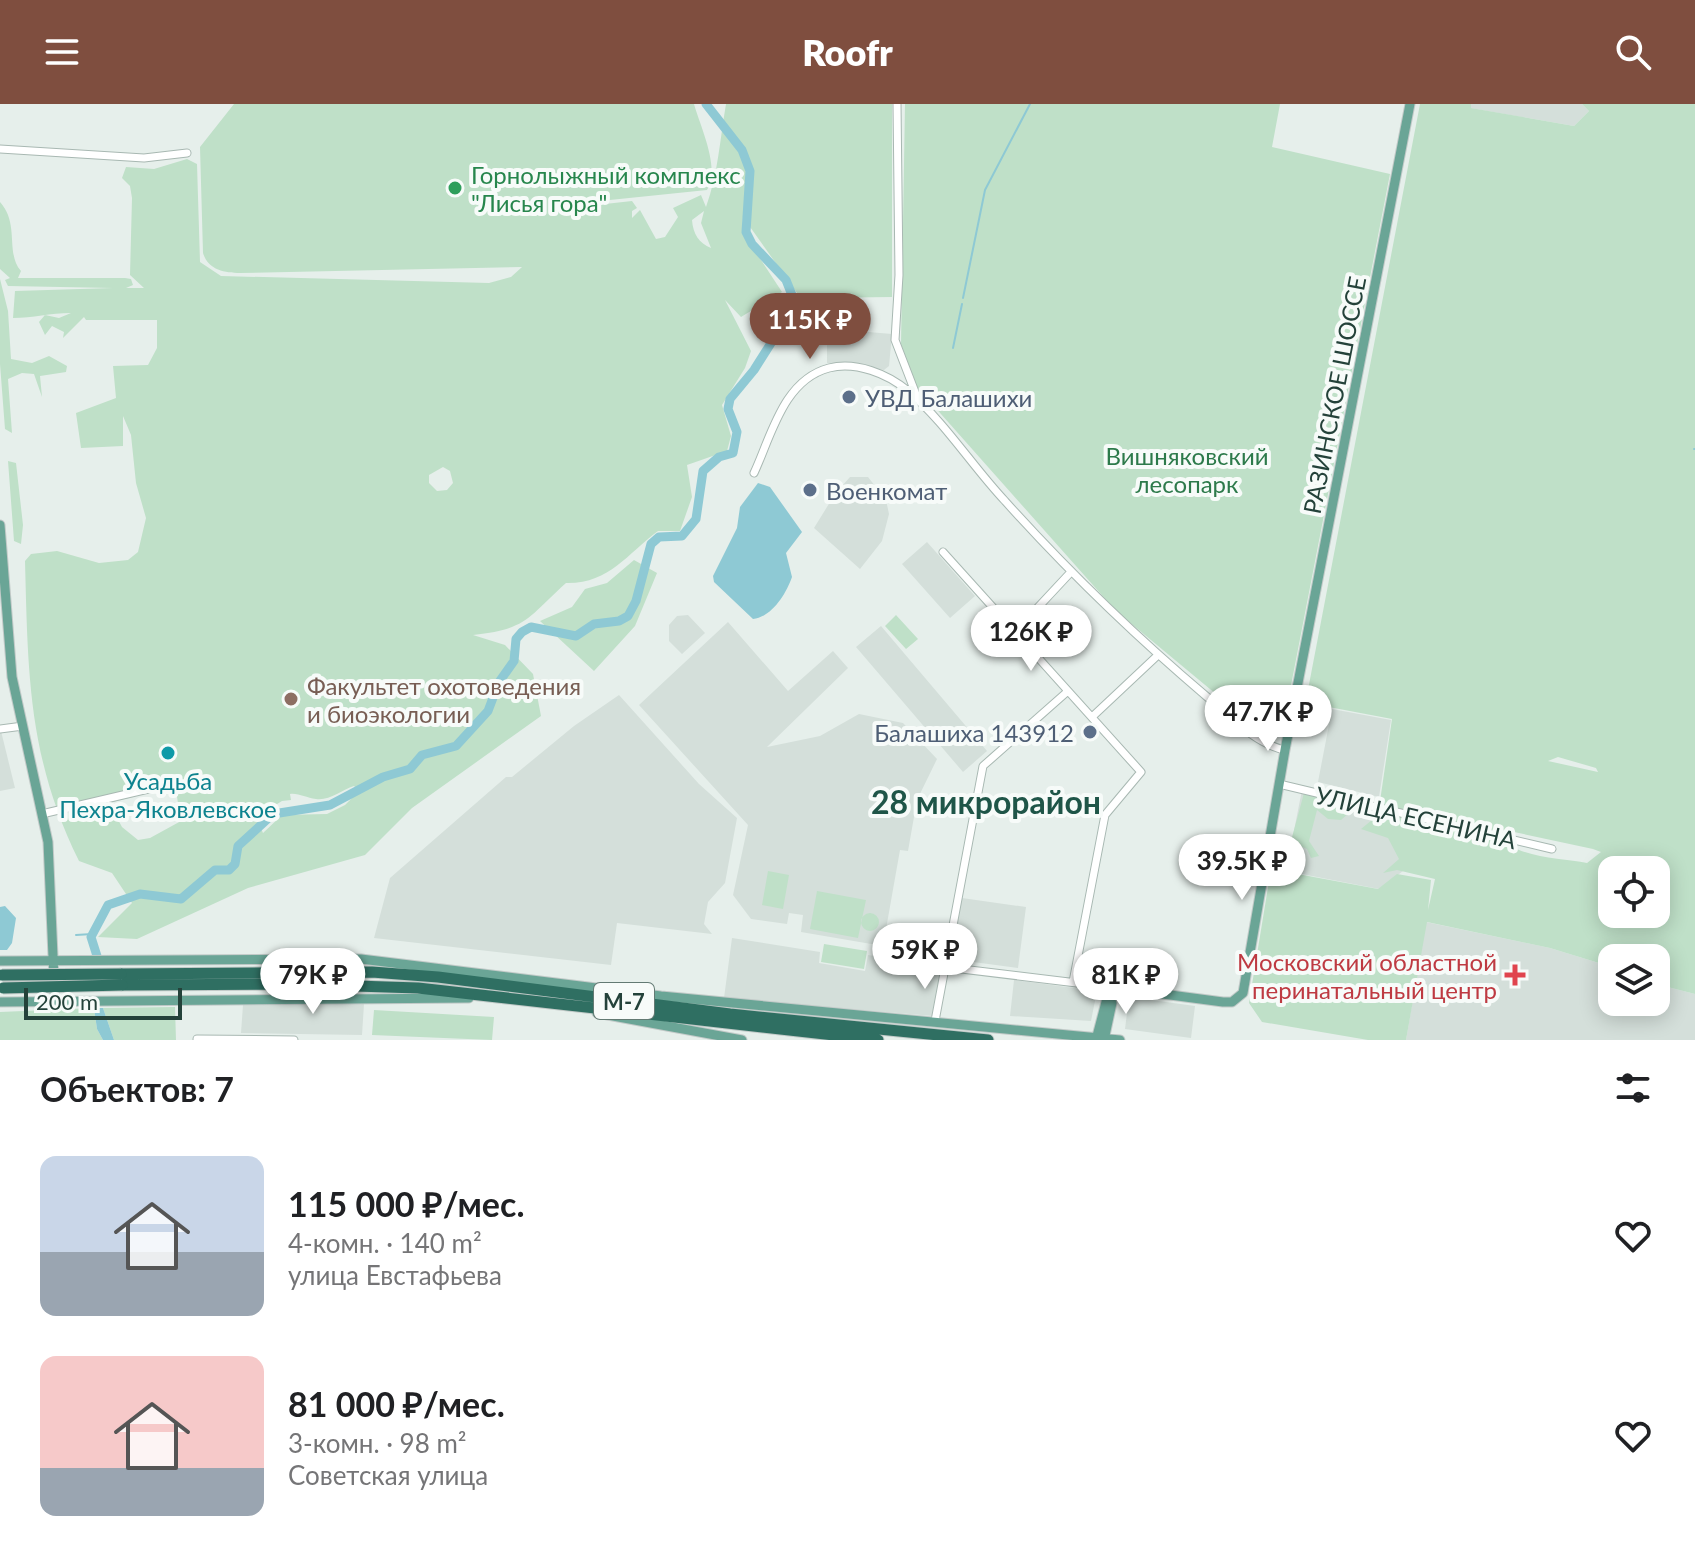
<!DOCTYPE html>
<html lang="ru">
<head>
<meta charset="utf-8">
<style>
  body { margin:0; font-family:Lato,sans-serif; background:#f6f6f6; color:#202124; height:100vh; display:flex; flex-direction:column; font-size:30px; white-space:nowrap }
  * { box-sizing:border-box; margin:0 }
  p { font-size:26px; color:#757577 }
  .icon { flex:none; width:44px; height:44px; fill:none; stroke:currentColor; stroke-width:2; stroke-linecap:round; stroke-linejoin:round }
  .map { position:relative; height:936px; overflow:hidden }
  .sheet { display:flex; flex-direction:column; background:#fff; flex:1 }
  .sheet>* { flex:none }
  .controls { position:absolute; left:1598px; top:752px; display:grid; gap:16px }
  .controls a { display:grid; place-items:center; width:72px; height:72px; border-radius:16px; background:#fff; box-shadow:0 4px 20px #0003; font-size:40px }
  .scale { position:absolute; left:24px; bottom:20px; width:158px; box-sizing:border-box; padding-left:8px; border:4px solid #24423a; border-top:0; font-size:22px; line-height:28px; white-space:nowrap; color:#24423a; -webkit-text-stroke:6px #f7fbf9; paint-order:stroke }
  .price { position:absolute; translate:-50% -68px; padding:0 18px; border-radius:28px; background:#fff; color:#222; font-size:26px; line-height:52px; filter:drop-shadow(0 2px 4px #0008) }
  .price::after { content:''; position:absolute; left:50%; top:48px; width:24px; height:18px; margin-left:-12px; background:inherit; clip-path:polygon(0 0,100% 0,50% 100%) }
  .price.on { background:#7f4e3f; color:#fff }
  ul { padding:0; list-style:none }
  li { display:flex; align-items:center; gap:24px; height:200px; padding:0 40px }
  li span { display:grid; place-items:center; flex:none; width:224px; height:160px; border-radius:16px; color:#555 }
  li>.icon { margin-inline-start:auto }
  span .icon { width:96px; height:96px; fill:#fffc; stroke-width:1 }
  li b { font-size:34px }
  h2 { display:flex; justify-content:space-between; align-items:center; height:96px; padding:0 40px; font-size:34px }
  header { display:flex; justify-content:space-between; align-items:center; height:104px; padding:0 40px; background:#7f4e3f; color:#fff; font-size:36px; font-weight:800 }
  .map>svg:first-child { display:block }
  .built { fill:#d4dfda }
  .green { fill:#bfe0c8; fill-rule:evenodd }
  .water { fill:#8ec9d4 }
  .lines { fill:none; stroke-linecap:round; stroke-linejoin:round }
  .stream { stroke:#8ec9d4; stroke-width:2 }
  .river { stroke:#8ec9d4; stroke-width:9 }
  .minor-casing { stroke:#a8b8b2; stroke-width:9 }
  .major-casing { stroke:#c2cac8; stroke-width:11 }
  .highway-casing { stroke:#c2cac8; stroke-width:13 }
  .minor { stroke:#fff; stroke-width:7 }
  .major { stroke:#6aa596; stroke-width:9 }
  .highway { stroke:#2f6f62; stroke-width:11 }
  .highway-bridge-casing { stroke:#c2cac8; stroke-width:13; stroke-linecap:butt }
  .highway-bridge { stroke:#2f6f62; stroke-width:11 }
  .leisure-dot { fill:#2e9e5b; stroke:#f7fbf9; stroke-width:3 }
  .service-dot { fill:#5c6f8a; stroke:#f7fbf9; stroke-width:3 }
  .education-dot { fill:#8d6e63; stroke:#f7fbf9; stroke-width:3 }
  .culture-dot { fill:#0f9aa8; stroke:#f7fbf9; stroke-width:3 }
  .health-dot { fill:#e0444e; stroke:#f7fbf9; stroke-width:3 }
  .labels { text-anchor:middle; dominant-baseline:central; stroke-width:8; stroke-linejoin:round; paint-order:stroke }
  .shield { fill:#f7fbf9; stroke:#637a73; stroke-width:2 }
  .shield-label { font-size:22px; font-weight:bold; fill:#24423a }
  .leisure-label { font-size:24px; fill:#27864d; stroke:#f7fbf9; text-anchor:start }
  .street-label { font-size:24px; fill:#24423a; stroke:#f7fbf9 }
  .service-label { font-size:24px; fill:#4e5e75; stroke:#f7fbf9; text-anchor:start }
  .park-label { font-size:24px; fill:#2d7a4b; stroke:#f7fbf9 }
  .education-label { font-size:24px; fill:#785e54; stroke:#f7fbf9; text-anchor:start }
  .culture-label { font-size:24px; fill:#0d838f; stroke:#f7fbf9 }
  .health-label { font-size:24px; fill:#be3a42; stroke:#f7fbf9; text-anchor:end }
  .district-label { font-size:32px; font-weight:bold; fill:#1f5548; stroke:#f7fbf9 }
</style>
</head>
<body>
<header><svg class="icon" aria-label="menu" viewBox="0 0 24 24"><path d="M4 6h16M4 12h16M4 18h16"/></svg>Roofr<svg class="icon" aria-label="search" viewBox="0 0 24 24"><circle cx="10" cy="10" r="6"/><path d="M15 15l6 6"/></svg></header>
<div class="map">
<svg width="1695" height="936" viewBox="0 0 1695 936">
  <rect width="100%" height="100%" fill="#e6efeb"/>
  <path class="built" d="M1471,0H1582L1589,7L1574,22L1470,4Z
    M833,225L892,230L889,262L884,266L827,259V235Z
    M850,373H868L886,396L889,410L882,437L860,465L814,424L835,390Z
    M927,438L975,492L950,514L902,460Z
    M688,511L705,529L682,550L669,537V521L677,512Z
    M728,518L788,587L833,547L848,564L767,643L820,632L859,610L903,619L937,655L917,696L908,747L900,746L883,842L801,828L803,811L789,809L787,820L751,815L733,791L748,721L639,601Z
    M881,522L987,647L963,668L856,543Z
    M619,591L699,680L737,714L725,779L708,798L704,820L712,830L617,819L611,861L374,834L390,774L506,673H512L574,622Z
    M1332,605L1391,616L1379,693L1318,678Z
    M1,627L15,684L0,687V628Z
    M1302,686L1421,717L1407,764L1379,785L1286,767Z
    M962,794L1026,803L1018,864L951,855Z
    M1426,818L1550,844L1612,863V898H1656V880L1695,890V936H1406Z
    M732,834L820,848L819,859L865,867L868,851L941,863L933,912L724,894Z
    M1014,876L1097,887L1091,917L1010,912Z
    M1129,893L1195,902L1191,934L1125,925Z
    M364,900L362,931L241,929L243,901Z"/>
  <path class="green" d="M234,0H694C700,22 721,65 707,86L600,97L587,102L632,97L637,104L632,107V114L640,106L656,135L665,133L678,113L673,104L701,91L706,103C718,70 720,35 726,0H892V193L814,194L797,189L743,113L742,127L782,188L741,213L725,196L751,247L745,264L722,301L731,332L727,347L687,361L692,393L680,427H658C627,450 609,480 566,479C527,514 528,525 473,531L505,541L533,570L541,612L412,704L365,751L248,784L137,835L98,833L132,799L112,769L79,757C28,654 28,569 25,457L31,450L57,447L99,459L128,456L138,448L146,414L136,379L131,331L123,312V342L81,344L76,309L116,294L113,262L148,261L157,244V216H86L84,213L63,234L64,228L52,222L45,231L39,218L45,211L59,214L71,209C50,209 33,214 13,214L15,187L113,184L8,182L5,176L10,174L0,165V74V98C20,120 5,149 21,167L18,174H125L131,175L133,181L126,184H144L130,171L132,94L130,82L122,74L126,63L154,65L187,55L197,60L200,158L221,172L489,179L511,173L522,163L240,169C225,169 208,166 203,149L200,43ZM704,107L701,119L711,144C699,139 693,130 692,116ZM443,363L450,367L453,379L447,386L437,387L429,379V371ZM354,682L359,687L345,701L327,710L282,711L263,729L256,713L282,697L291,696L290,690C299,689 306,694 316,695C329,697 342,686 354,682ZM160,686L171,687L177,693L181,717L150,734L138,736L122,723L109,699Z
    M905,0H1280L1272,43L1390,70L1288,597L1274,605L1256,601L1250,606L1234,605L1116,507L917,283L901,240Z
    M1420,0H1471V4L1574,22L1589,7L1582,0H1695V890L1656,880V854H1612V863L1550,844L1427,818L1406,936H1368L1262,918L1249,899L1271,765L1378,785L1397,770L1431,776L1428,806L1435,775L1397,766L1383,769L1399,755L1388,734L1361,725L1378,711L1392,615L1313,600L1307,591ZM1558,653L1596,664L1598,668L1548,657ZM1500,725L1593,745L1601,748L1587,759C1561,754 1513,754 1498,730ZM1612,766H1656V810H1612Z
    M0,175L8,207L11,255L32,259L49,252L67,262L66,268L40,272L42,293L34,270L22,269L8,275L12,329L5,325L0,260Z
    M8,357L16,359L23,421L21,440L14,437Z
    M634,456L657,469L635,522L594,567L540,517L572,503L585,485L607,479Z
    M896,511L918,535L906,545L885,522Z
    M1304,689L1346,698L1349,709L1341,716L1328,715L1317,706L1309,737L1319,752L1311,754L1307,745L1296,740L1294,750L1288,748Z
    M768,767L789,771L783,805L762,801Z
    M817,787L866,796L858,834L810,825Z
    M861 818a9 9 0 1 1 18 0a9 9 0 1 1-18 0Z
    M824,840L867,847L864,865L821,858Z
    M175,903L176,936H114L103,904Z
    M94,904L97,925L103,936H0V908Z
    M374,906L494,913L492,936L372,931Z"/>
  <path class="water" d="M758,379L770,383L802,428L786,449L792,473C786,490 772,513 753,515L714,478L713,472L737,424L740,403Z
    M5,802L16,814L12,839L7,846H0V803Z
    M94,904H103L114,936H103L97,925Z"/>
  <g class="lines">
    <path class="stream" d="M963,194L985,86L1030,0
      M953,244L962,200
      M1694,345H1695
      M76,831L92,830"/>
    <path class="river" d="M97,852L91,833L108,801L140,790L181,795L215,766H229L235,760L238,742L273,710L330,701L383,673L410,665L422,651L456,642L488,607L499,578L514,557L516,535L522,528L531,523L576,532L594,520L619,517L628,512L636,497L651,440L659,433L682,432L696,415L703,367L719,353L733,349L737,328L728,305L730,295L754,266L785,217L792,191L786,176L752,140L746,128L750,67L742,46L706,0"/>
    <g class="minor-casing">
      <path id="minor" d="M897,0L899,171L895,236L917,293
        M0,45L144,54L187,49
        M754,369C771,333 783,276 829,264C856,257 888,270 908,287C945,318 972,362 1005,397C1068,467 1134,531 1206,592C1229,611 1255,640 1285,646
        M943,448L1141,668L1105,711L1073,878
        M1015,528L1070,469
        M1092,613L1158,551
        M0,625L23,622
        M1279,680L1552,745
        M46,709L157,683
        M945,863L1110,883
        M935,917L983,662L1068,587
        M197,935L294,936"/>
    </g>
    <g class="major-casing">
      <path id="major" d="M0,421L12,573L48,738L55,898
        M0,857L361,855L661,892L1120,936
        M0,898L469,894
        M597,909L742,936
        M1096,936L1110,883L1223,898H1232L1243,889L1285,646L1410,0
        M1104,936L1112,899"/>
    </g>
    <g class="highway-casing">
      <path id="highway" d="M121,870L372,868L438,873L730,910L988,936
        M122,881L293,880L418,884L878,936"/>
    </g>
    <use href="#minor" class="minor"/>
    <use href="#major" class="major"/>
    <use href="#highway" class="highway"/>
    <g class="highway-bridge-casing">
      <path id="highway-bridge" d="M2,871L121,870
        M3,884L122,881"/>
    </g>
    <use href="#highway-bridge" class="highway-bridge"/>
  </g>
  <circle class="leisure-dot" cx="455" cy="84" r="8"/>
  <g class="service-dot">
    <circle cx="849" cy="293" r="8"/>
    <circle cx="810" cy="386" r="8"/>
    <circle cx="1090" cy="628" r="8"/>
  </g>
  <circle class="education-dot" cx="291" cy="595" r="8"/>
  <circle class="culture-dot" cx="168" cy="649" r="8"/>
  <path class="health-dot" d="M1511 859h8v8h8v8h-8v8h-8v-8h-8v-8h8z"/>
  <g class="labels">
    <rect class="shield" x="594" y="879" width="60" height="36" rx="6"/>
    <g class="shield-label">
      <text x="624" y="897">М-7</text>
    </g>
    <g class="leisure-label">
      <text x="471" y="70">Горнолыжный комплекс<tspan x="471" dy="28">"Лисья гора"</tspan></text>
    </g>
    <g class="street-label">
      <text transform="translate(1334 291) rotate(-79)">РАЗИНСКОЕ ШОССЕ</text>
      <text transform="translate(1416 713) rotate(13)">УЛИЦА ЕСЕНИНА</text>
    </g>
    <g class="service-label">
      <text x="865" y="293">УВД Балашихи</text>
      <text x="826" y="386">Военкомат</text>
      <text x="1074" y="628" text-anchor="end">Балашиха 143912</text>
    </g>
    <g class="park-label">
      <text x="1187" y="351">Вишняковский<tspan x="1187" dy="28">лесопарк</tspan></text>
    </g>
    <g class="education-label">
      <text x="307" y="581">Факультет охотоведения<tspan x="307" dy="28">и биоэкологии</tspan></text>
    </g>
    <g class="culture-label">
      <text x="168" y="676">Усадьба<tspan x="168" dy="28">Пехра-Яковлевское</tspan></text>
    </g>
    <g class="health-label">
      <text x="1497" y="857">Московский областной<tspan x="1497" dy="28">перинатальный центр</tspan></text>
    </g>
    <g class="district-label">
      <text x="986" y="697">28 микрорайон</text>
    </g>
  </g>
</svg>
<div class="controls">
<a><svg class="icon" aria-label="locate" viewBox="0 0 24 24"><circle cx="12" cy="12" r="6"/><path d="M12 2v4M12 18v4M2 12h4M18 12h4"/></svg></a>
<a><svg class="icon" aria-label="layers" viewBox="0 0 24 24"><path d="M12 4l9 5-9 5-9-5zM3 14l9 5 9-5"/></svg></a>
</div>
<div class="scale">200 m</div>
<b class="price on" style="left:810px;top:257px">115K ₽</b>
<b class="price" style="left:1031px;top:569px">126K ₽</b>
<b class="price" style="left:1268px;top:649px">47.7K ₽</b>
<b class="price" style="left:1242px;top:798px">39.5K ₽</b>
<b class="price" style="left:925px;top:887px">59K ₽</b>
<b class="price" style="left:313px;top:912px">79K ₽</b>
<b class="price" style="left:1126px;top:912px">81K ₽</b>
</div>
<section class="sheet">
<h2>Объектов: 7<svg class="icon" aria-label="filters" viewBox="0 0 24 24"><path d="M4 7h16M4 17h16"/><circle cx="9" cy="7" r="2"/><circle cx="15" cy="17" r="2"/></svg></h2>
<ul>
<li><span style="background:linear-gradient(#c9d6e8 60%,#9aa5b1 0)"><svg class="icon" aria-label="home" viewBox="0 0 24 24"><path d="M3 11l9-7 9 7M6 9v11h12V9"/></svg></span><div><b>115 000 ₽/мес.</b><p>4-комн. · 140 m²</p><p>улица Евстафьева</p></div><svg class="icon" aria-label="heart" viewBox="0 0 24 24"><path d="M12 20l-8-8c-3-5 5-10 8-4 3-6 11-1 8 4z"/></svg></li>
<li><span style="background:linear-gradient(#f6c9c9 70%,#9aa5b1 0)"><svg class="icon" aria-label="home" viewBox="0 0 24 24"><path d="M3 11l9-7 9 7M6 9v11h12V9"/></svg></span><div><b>81 000 ₽/мес.</b><p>3-комн. · 98 m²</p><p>Советская улица</p></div><svg class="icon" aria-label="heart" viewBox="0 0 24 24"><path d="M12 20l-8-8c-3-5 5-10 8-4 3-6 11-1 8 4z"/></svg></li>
</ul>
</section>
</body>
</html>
